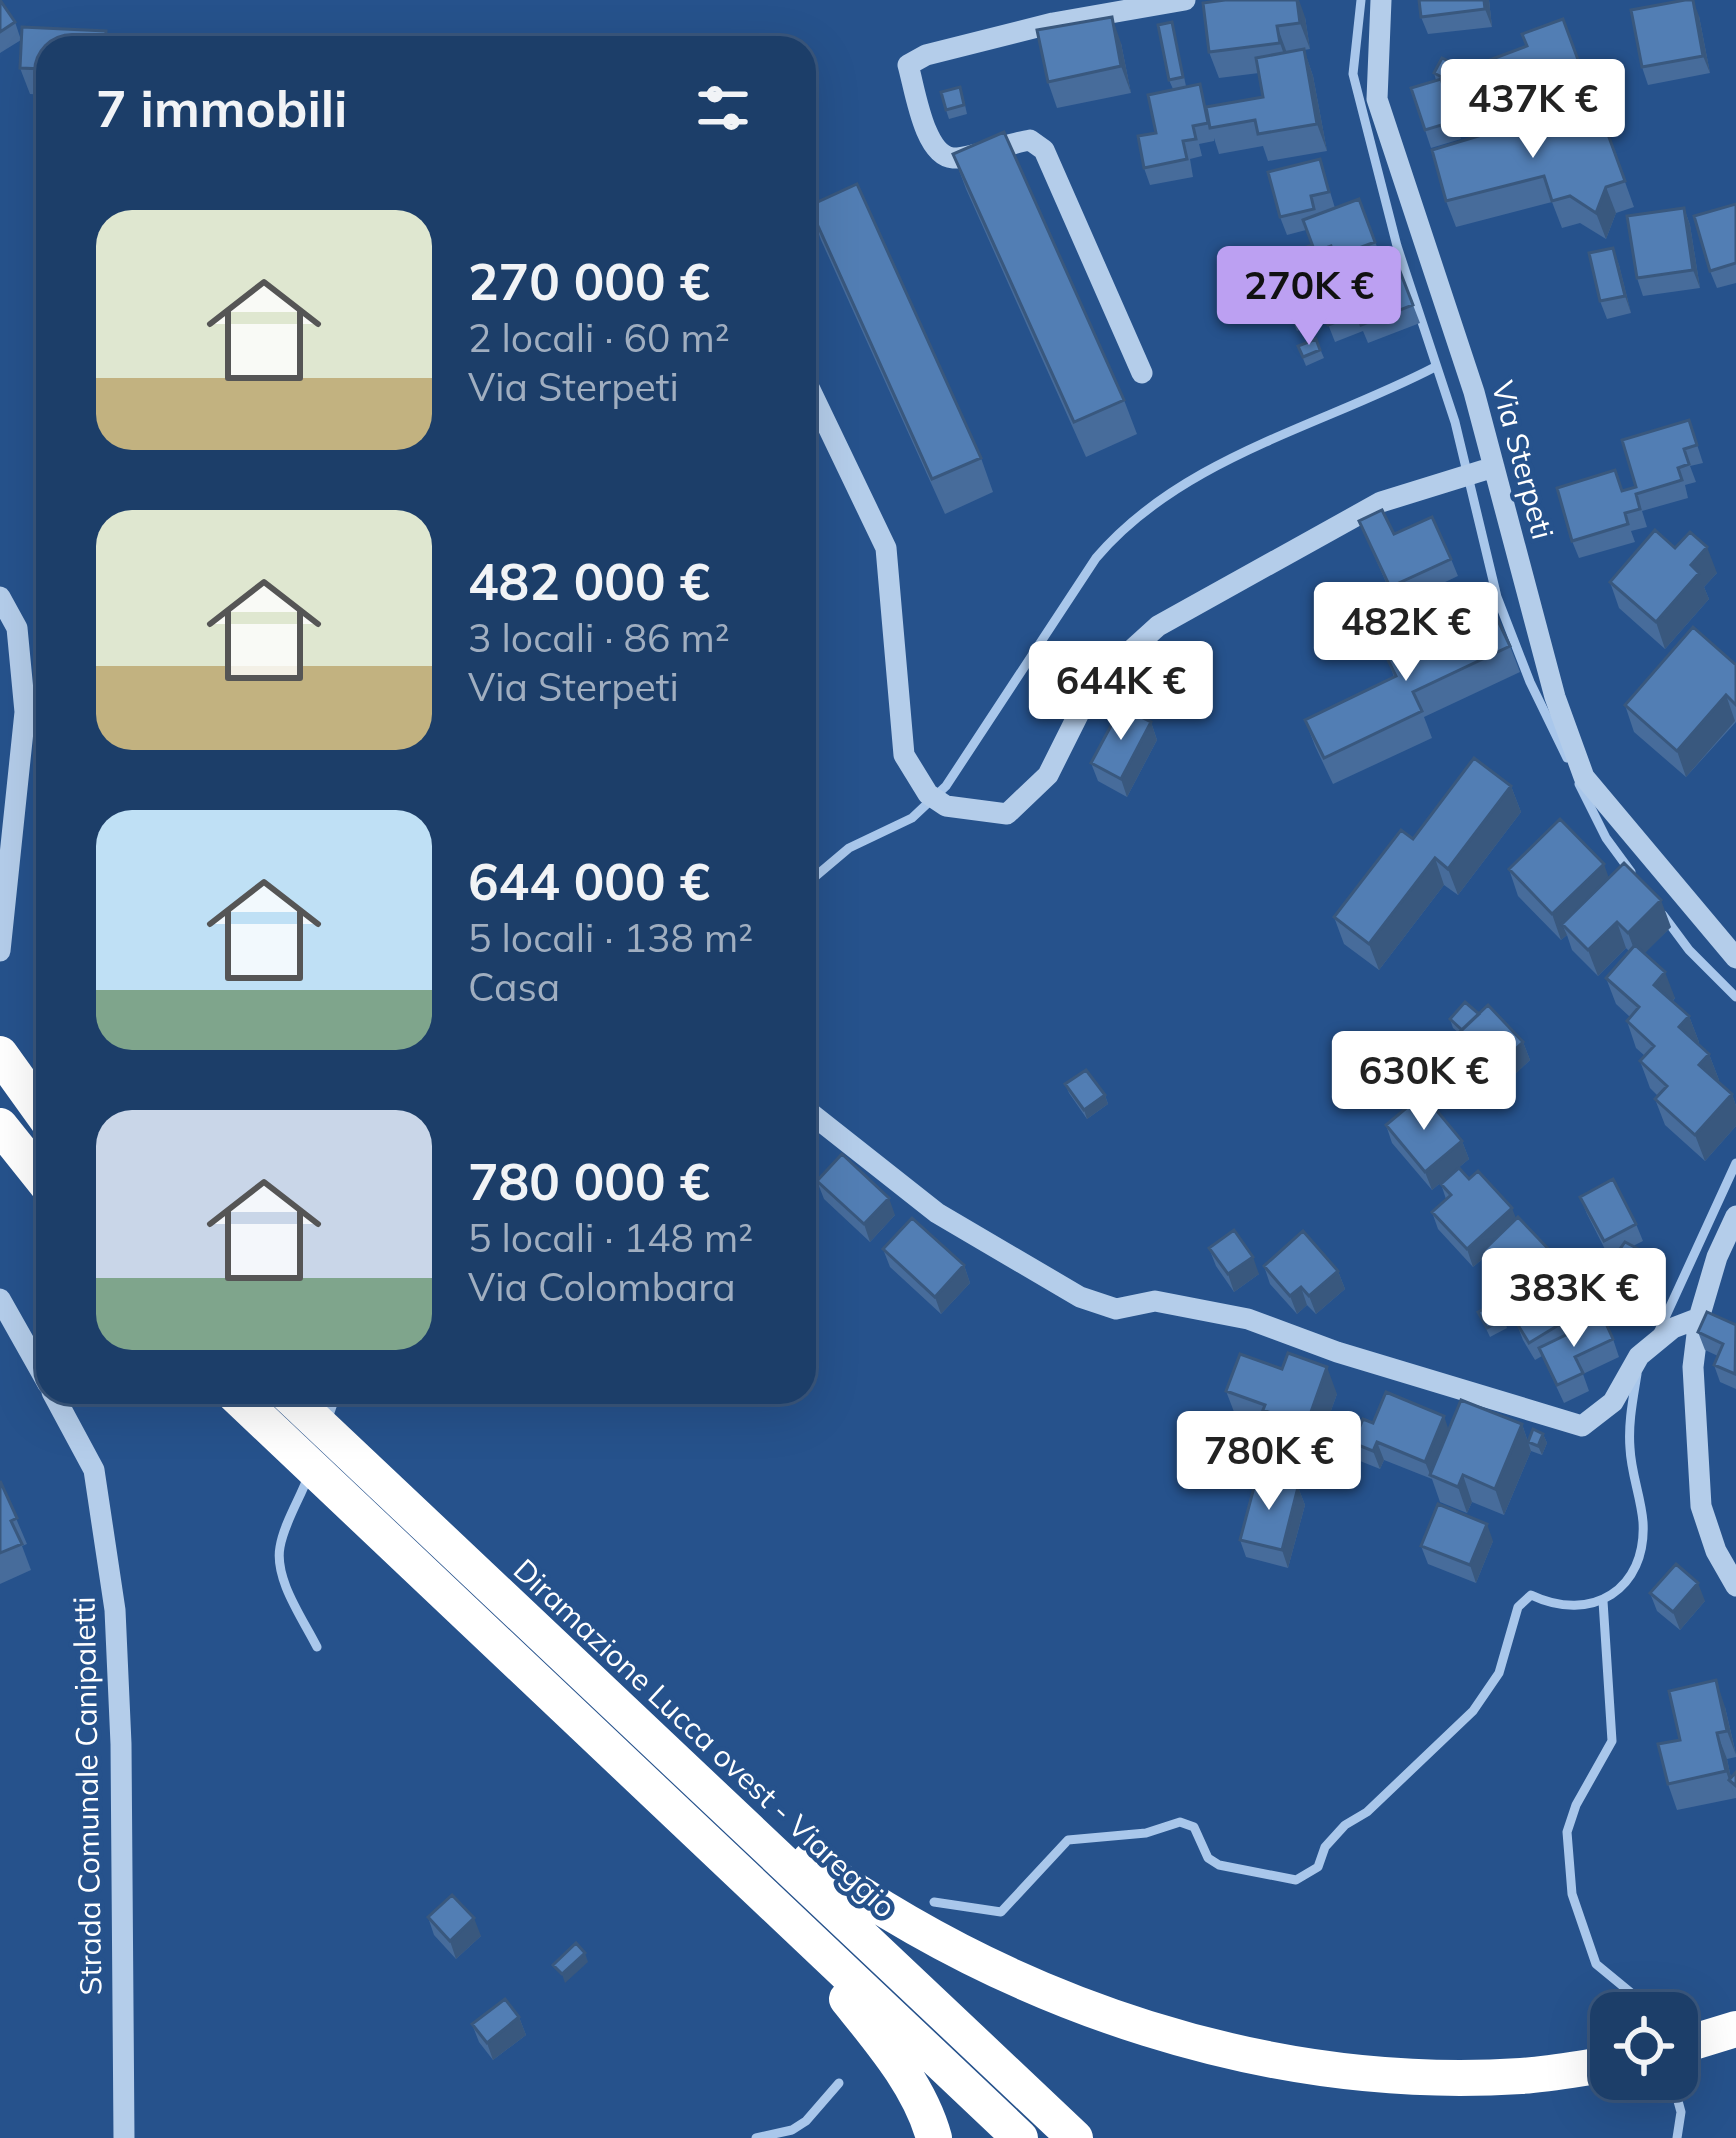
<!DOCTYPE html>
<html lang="it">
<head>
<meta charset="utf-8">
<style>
  body { margin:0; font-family:Mulish,sans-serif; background:#25456f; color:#f1f3f6; height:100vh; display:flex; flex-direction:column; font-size:45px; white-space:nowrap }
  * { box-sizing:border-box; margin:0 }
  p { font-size:39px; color:#a0aec0 }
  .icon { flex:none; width:66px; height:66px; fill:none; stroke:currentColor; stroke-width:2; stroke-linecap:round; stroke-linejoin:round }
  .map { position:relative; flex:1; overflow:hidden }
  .panel { position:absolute; left:36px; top:36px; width:780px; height:1368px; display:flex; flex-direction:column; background:#1c3e69; border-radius:36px; box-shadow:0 12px 48px #0002,0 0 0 3px #3a577d }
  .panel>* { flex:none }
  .fabs { position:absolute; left:1590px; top:1992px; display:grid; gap:24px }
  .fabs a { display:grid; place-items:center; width:108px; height:108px; border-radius:24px; background:#1c3e69; box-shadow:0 12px 48px #0002,0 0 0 3px #3a577d; font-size:60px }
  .price { position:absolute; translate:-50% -102px; padding:0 27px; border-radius:12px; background:#fff; color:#222; font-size:39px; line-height:78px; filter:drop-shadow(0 3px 6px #0008) }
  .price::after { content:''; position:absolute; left:50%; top:72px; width:36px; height:27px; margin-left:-18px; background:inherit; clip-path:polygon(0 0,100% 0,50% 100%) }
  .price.on { background:#bca0f2; color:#111 }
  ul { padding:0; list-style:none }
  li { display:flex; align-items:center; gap:36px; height:300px; padding:0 60px }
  li span { display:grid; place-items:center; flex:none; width:336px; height:240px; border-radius:36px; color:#555 }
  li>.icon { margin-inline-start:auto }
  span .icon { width:144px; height:144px; fill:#fffc; stroke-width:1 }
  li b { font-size:51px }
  h2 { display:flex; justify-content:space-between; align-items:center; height:144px; padding:0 60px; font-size:51px }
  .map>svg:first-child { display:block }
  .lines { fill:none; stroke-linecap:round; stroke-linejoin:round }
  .stream { stroke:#a9c7eb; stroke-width:9 }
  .minor { stroke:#b4cdea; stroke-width:21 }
  .highway { stroke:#fff; stroke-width:36 }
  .wall { fill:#476c9b }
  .shaded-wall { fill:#39587e }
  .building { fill:#527eb4; stroke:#39587e; stroke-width:3 }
  .labels { text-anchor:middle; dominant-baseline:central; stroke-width:9; stroke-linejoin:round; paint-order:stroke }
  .street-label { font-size:30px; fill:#fff; stroke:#26528c }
</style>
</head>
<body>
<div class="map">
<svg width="1736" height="2138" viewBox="0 0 1736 2138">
  <rect width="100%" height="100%" fill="#26528c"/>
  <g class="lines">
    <path class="stream" d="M1361,0L1353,74L1397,246L1455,422L1497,597L1530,682L1567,758
      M1579,784L1606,838L1631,872
      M804,886L849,848L912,818L946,786L1096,558C1182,457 1322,426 1435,367
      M1663,915L1689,950L1736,997
      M1658,1333L1736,1163
      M328,1418L337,1392
      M309,1474C301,1497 284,1523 280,1547C274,1579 303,1619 317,1647
      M1603,1601L1612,1741L1576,1805L1567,1832L1572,1894L1596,1964L1630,1992L1638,2013
      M934,1902L1001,1912L1068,1840L1146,1833L1180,1822L1194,1827L1208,1858L1219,1865L1296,1880L1318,1867L1325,1847L1345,1825L1367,1812L1473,1711L1499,1673L1518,1607L1531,1595C1592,1624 1647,1589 1643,1522C1641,1497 1631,1473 1630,1448C1628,1423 1633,1399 1637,1374
      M1672,2079L1681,2112L1677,2138
      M756,2138L792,2130L806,2121L839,2083"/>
    <path class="minor" d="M1381,0L1377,99L1474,392L1555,697L1584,777L1736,958
      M804,207L826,220
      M1142,373L1044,150L1030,140C1011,143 968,159 953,158C924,156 915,89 908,65L926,55L1053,23L1185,0
      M804,377L886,548L904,755L928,794L946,806L1007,814L1048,775L1093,685L1158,626L1381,502L1494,467
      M0,597L17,628L25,712L0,951
      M804,1108L937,1213L1080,1297L1116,1309L1155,1301L1248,1319L1337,1352L1582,1426L1613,1402L1639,1356L1673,1328L1699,1318
      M1736,1216L1717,1257L1699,1318L1693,1367L1701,1506L1716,1551L1736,1586
      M0,1299L48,1384
      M52,1392L94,1470L115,1610L121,1744L124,2138"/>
    <path class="highway" d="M0,1054L48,1121
      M0,1126L48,1186
      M232,1392L1020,2138
      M285,1392L1075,2138
      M810,1860C1014,2005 1268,2092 1521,2076C1551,2074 1581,2068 1611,2064
      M847,1999C880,2040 920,2086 934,2138
      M1677,2047L1736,2029"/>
  </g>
  <path class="wall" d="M0,0L15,22L21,40L0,53Z
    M1489,0L1492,27L1428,34L1421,17Z
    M1699,16L1710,73L1648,85L1642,67Z
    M1305,17L1310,49L1304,50L1313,76L1327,151L1268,161L1263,146L1219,154L1214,138V141L1199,144L1202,156L1190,159L1193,177L1150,185L1144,168L1156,133L1263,97L1259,73L1219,78L1209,52Z
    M1563,19L1594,102L1548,119L1544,107L1508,120L1487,61L1527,46Z
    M1172,22L1186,86L1173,89L1169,80Z
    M22,27L106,31L112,48H48V101L46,95L30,94L20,68Z
    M1121,43L1131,93L1057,108L1048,82Z
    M1459,66L1462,75L1454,90L1443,85L1461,139L1431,148L1411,88L1436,80L1434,73Z
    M963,96L967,114L949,119L946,110Z
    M1545,116L1550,131L1602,118L1634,207L1616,213L1606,239L1580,223L1562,228L1552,202L1456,227L1446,201Z
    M953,154L1124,400L1137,434L1086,457L966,189Z
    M1320,159L1335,208L1359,199L1382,260L1341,275L1337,264L1322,270L1306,230L1287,235L1280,217Z
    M1736,204V283L1717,288L1710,271Z
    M809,206L981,458L993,492L945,514L821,240Z
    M1684,208L1690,225L1700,288L1643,296L1637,278Z
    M1310,246L1325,288L1396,261L1420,323L1368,343L1363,331L1335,342L1317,296L1306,300L1316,323L1297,331L1285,302L1293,299L1279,256Z
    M1613,248L1619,265L1631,313L1607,319L1600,301Z
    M1316,339L1324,358L1306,366L1298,346Z
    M1689,420L1703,463L1690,466L1696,482L1685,485L1688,498L1642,511L1647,527L1631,531L1635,542L1579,558L1572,541L1623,491L1636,487Z
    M1359,521L1451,559L1458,576L1396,605Z
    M1675,548L1717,573L1704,587L1709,599L1665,649L1619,608L1610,582Z
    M1510,646L1520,672L1424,717L1432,738L1333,784L1315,746L1305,720L1394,677L1388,660Z
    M1736,665V722L1686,777L1634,732L1625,705Z
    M1151,722L1157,740L1127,797L1098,781L1091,763Z
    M1511,786L1521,812L1458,895L1444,885L1379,970L1344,944L1334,917L1413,839Z
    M1509,869L1609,878L1671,927L1644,953L1675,998L1673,1001L1689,1016L1699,1042L1698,1043L1709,1054L1719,1080L1718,1081L1732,1094L1736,1106V1126L1705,1161L1665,1125L1655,1099L1658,1096L1650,1088L1640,1061L1645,1056L1636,1048L1627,1021L1630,1017L1616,1004L1606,978L1630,952L1626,948L1598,976L1572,950L1567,935L1561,940L1518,896Z
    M1479,1014L1523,1042L1530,1060L1493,1095L1457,1058L1451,1040L1459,1033L1453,1028L1450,1019Z
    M1065,1084L1105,1095L1108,1104L1087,1119L1069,1093Z
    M1386,1125L1462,1141L1469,1159L1432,1190L1392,1143Z
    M1469,1179L1516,1219L1561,1274L1554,1281L1575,1315L1580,1328L1613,1339L1619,1357L1583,1374L1589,1391L1564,1403L1542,1356L1535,1360L1523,1340L1516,1322L1527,1316L1518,1298L1490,1268L1486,1256L1473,1267L1438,1229L1432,1212L1446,1199L1441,1184Z
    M817,1181L895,1215L870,1242L824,1199Z
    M1580,1197L1636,1224L1643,1241L1633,1246L1657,1259L1664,1277L1662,1309L1649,1322L1607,1295L1600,1277L1616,1256L1610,1259L1587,1214Z
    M1209,1248L1259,1274L1234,1292L1216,1266Z
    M883,1249L964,1265L970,1283L941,1314L890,1267Z
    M1264,1266L1338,1271L1345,1289L1316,1314L1307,1305L1297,1314L1270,1284Z
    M1478,1312L1504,1319L1507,1328L1490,1337Z
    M1736,1325V1389L1720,1382L1714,1365L1718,1356L1705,1350L1698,1332Z
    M1226,1391L1337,1394L1316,1452L1273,1437L1270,1429L1236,1417Z
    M1373,1423L1449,1430L1522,1424L1528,1442L1543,1434L1547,1443L1542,1455L1531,1451L1504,1515L1472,1502L1467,1513L1440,1502L1432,1479L1384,1460L1380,1469L1360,1461L1353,1443Z
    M0,1481L27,1544L22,1546L31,1570L0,1584Z
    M1298,1487L1305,1505L1288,1568L1246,1557L1240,1540Z
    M1493,1541L1476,1583L1428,1564L1421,1546Z
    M1650,1593L1705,1601L1680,1630L1657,1611Z
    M1725,1707L1736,1754V1757L1727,1759L1731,1778L1736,1772V1798L1677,1810L1668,1784L1680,1740Z
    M428,1917L481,1936L456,1959L434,1935Z
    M519,2017L526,2035L493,2060L479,2042L472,2024Z"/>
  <path class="shaded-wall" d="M1297,0H1299L1305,17L1310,49L1300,23Z
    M1484,0H1489L1492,27L1485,9Z
    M1693,0L1699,16L1710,73L1703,56Z
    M1112,17L1121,43L1131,93L1121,66Z
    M1277,26L1287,53L1289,69L1280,43Z
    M106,31L112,48H105Z
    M1304,49L1313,76L1327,151L1317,124Z
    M1459,66L1462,75L1454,90L1451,82Z
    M1606,187L1616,213L1606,239L1596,213Z
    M1684,208L1690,225L1700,288L1693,270Z
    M1613,248L1619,265L1631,313L1625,296Z
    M1707,547L1717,573L1704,587L1709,599L1665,649L1656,622L1691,565Z
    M1726,695L1735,721L1686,777L1677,751Z
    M1151,722L1157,740L1127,797L1121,779Z
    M1511,786L1521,812L1458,895L1448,869Z
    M1435,858L1444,885L1379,970L1369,944Z
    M1604,864L1613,890L1562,924L1567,935L1561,940L1552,914Z
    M1661,900L1671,927L1638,960L1628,933Z
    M1617,922L1626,948L1598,976L1588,950Z
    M1665,972L1675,998L1664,1011L1654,985Z
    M1689,1016L1699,1042L1689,1053L1679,1027Z
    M1523,1042L1530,1060L1493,1095L1486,1077Z
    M1709,1054L1719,1080L1709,1091L1699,1065Z
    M1732,1094L1736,1106V1126L1705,1161L1695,1135Z
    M1105,1095L1108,1104L1087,1119L1084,1110Z
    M1462,1141L1469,1159L1432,1190L1425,1172Z
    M889,1198L895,1215L870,1242L864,1224Z
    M1512,1208L1519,1226L1484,1250L1486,1256L1473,1267L1467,1249Z
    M1555,1256L1561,1274L1542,1292L1536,1274Z
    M1253,1257L1259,1274L1234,1292L1228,1274Z
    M1657,1259L1664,1277L1662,1309L1649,1322L1643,1304Z
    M964,1265L970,1283L941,1314L935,1297Z
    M1528,1265L1534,1283L1518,1298L1512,1280Z
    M1338,1271L1345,1289L1316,1314L1309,1296Z
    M1301,1287L1307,1305L1297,1314L1290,1296Z
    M1327,1367L1337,1394L1316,1452L1306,1426Z
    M1444,1416L1450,1434L1430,1475L1432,1479L1425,1462Z
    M1522,1424L1531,1451L1504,1515L1495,1489Z
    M1543,1434L1547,1443L1542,1455L1538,1446Z
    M1377,1442L1384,1460L1380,1469L1373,1451Z
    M1463,1475L1472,1502L1467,1513L1458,1487Z
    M1298,1487L1305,1505L1288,1568L1282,1550Z
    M1487,1524L1493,1541L1476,1583L1470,1565Z
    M1698,1583L1705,1601L1680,1630L1673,1612Z
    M1716,1680L1725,1707L1736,1755L1727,1731Z
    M1717,1733L1727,1759L1732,1783L1729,1780L1735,1797L1726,1771Z
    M474,1918L481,1936L456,1959L450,1941Z
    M585,1953L588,1962L565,1983L562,1974Z
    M519,2017L526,2035L493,2060L487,2043Z"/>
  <path class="building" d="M0,0L15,22L0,32Z
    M1225,0H1297L1300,23L1277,26L1280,43L1209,52L1203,3Z
    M1419,0H1484L1485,9L1421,17Z
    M1685,0H1693L1703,56L1642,67L1631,10Z
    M1112,17L1121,66L1048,82L1037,30Z
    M1563,19L1584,76L1539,92L1534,81L1499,94L1487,61L1527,46L1522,34Z
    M1172,22L1183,77L1169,80L1158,25Z
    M22,27L106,31L105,48H48V87L43,86L44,69L20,68Z
    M1304,49L1317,124L1258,134L1255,120L1210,128L1206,107L1263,97L1256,58Z
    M1442,58L1459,66L1451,82L1434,73Z
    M1441,79L1455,121L1425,130L1411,88Z
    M1200,84L1208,123L1193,126L1196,139L1183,141L1187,159L1144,168L1138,136L1156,133L1148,95Z
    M960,87L964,105L946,110L941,92Z
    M1545,116L1547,132L1602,118L1625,181L1606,187L1596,213L1570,196L1552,201L1544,176L1446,201L1432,150Z
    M1004,132L1124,400L1074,422L953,154Z
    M1320,159L1329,192L1311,196L1314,209L1280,217L1268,172Z
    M857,184L981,458L932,479L809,206Z
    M1359,199L1375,242L1335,257L1331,246L1315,252L1303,220Z
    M1736,204V263L1710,271L1694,216Z
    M1684,208L1693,270L1637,278L1627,216Z
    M1310,246L1320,276L1288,286L1279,256Z
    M1613,248L1625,296L1600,301L1589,253Z
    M1396,261L1413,305L1361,325L1357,314L1328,325L1316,292Z
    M1304,294L1312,314L1293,322L1285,302Z
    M1316,339L1320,350L1303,357L1298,346Z
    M1689,420L1697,445L1684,449L1689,464L1678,468L1682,480L1636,494L1640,509L1625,513L1628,524L1572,541L1557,488L1615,470L1622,491L1636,487L1622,440Z
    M1382,510L1394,534L1432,517L1451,559L1390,587L1359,521Z
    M1655,530L1675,548L1690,532L1707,547L1691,565L1699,573L1656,622L1610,582Z
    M1493,610L1510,646L1413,692L1422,711L1324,758L1305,720L1396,676L1388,660Z
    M1693,627L1736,665V705L1726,695L1677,751L1625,705Z
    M1121,707L1151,722L1121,779L1091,763Z
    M1474,758L1511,786L1448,869L1435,858L1369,944L1334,917L1401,830L1413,839Z
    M1560,819L1604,864L1552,914L1509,869Z
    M1624,863L1661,900L1628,933L1617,922L1588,950L1562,924Z
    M1635,945L1665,972L1654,985L1689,1016L1679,1027L1709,1054L1699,1065L1732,1094L1695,1135L1655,1099L1667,1086L1640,1061L1654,1046L1627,1021L1639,1007L1606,978Z
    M1465,1002L1479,1014L1462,1030L1450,1019Z
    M1488,1005L1523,1042L1486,1077L1451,1040Z
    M1086,1070L1105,1095L1084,1110L1065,1084Z
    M1423,1094L1462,1141L1425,1172L1386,1125Z
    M842,1154L889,1198L864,1224L817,1181Z
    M1459,1168L1469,1179L1478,1171L1512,1208L1467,1249L1432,1212L1451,1195L1441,1184Z
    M1613,1179L1636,1224L1604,1241L1580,1197Z
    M1518,1217L1555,1256L1536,1274L1528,1265L1512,1280L1484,1250Z
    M912,1218L964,1265L935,1297L883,1249Z
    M1234,1230L1253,1257L1228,1274L1209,1248Z
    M1303,1231L1338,1271L1309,1296L1301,1287L1290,1296L1264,1266Z
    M1625,1242L1657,1259L1656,1291L1643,1304L1600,1277Z
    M1550,1275L1575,1315L1529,1343L1516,1322L1530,1314L1518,1294Z
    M1495,1303L1504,1319L1487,1328L1478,1312Z
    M1707,1312L1736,1325L1735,1374L1714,1365L1723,1344L1698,1332Z
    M1603,1317L1613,1339L1575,1357L1583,1373L1557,1385L1539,1348Z
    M1288,1353L1327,1367L1306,1426L1263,1410L1265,1405L1226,1391L1240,1354L1282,1369Z
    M1386,1392L1444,1416L1425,1462L1377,1442L1373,1451L1353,1443L1363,1419L1373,1423Z
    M1461,1400L1522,1424L1495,1489L1463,1475L1458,1487L1430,1475Z
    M1533,1429L1543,1434L1538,1446L1528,1442Z
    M1257,1476L1298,1487L1282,1550L1240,1540Z
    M0,1481L17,1518L11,1521L22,1544L0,1553Z
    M1438,1504L1487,1524L1470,1565L1421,1546Z
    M1676,1564L1698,1583L1673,1612L1650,1593Z
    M1716,1680L1727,1731L1717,1733L1726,1771L1668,1784L1658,1744L1680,1740L1669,1691Z
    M1736,1772V1786L1729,1780Z
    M452,1895L474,1918L450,1941L428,1917Z
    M576,1943L585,1953L562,1974L553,1965Z
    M505,1999L519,2017L487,2043L472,2024Z"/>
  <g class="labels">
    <g class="street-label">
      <text transform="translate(1523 460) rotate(75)">Via Sterpeti</text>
      <text transform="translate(705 1738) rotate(43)">Diramazione Lucca ovest - Viareggio</text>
      <text transform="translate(87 1796) rotate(-91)">Strada Comunale Canipaletti</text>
    </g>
  </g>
</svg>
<div class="fabs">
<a><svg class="icon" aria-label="locate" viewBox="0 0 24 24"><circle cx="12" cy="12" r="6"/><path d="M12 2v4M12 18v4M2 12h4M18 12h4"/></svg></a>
</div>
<b class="price" style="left:1533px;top:161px">437K €</b>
<b class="price on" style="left:1309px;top:348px">270K €</b>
<b class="price" style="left:1406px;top:684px">482K €</b>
<b class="price" style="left:1121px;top:743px">644K €</b>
<b class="price" style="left:1424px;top:1133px">630K €</b>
<b class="price" style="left:1574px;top:1350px">383K €</b>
<b class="price" style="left:1269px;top:1513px">780K €</b>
<section class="panel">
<h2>7 immobili<svg class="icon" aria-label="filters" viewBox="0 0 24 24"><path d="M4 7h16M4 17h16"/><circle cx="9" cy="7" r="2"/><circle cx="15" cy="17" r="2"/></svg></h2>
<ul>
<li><span style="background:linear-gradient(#dfe7d0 70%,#c2b280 0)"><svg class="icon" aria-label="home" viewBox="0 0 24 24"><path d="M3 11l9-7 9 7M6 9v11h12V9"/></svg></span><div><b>270 000 €</b><p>2 locali · 60 m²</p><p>Via Sterpeti</p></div></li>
<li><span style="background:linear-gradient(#dfe7d0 65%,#c2b280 0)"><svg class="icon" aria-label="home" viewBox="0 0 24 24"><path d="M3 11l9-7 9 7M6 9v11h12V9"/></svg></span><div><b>482 000 €</b><p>3 locali · 86 m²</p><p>Via Sterpeti</p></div></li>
<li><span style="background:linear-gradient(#bfe0f5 75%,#7fa58c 0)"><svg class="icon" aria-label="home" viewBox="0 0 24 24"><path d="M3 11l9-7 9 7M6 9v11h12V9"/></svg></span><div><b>644 000 €</b><p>5 locali · 138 m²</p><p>Casa</p></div></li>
<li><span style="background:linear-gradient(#c9d6e8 70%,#7fa58c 0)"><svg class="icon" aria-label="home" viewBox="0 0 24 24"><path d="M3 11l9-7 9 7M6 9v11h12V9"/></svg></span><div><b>780 000 €</b><p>5 locali · 148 m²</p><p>Via Colombara</p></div></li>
</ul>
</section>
</div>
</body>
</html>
